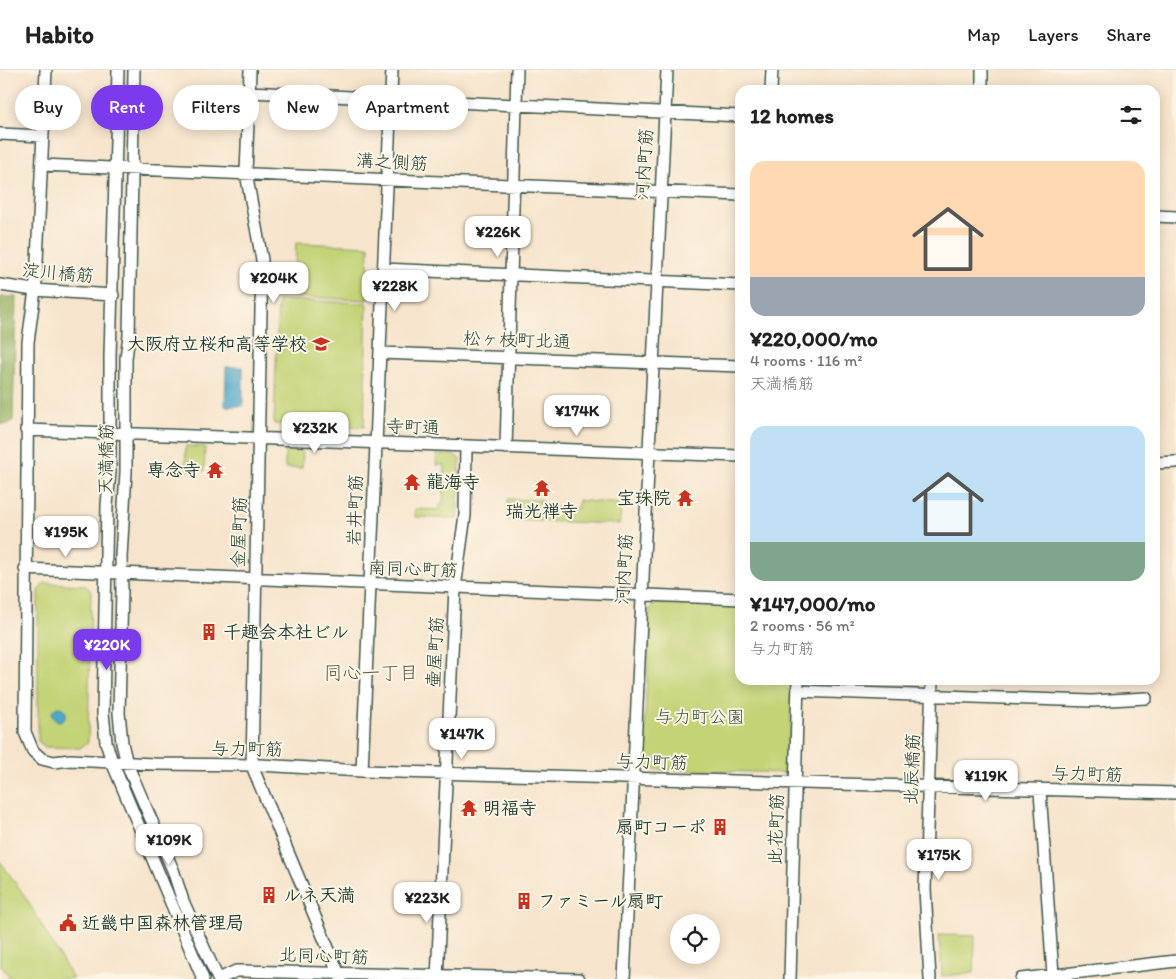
<!DOCTYPE html>
<html lang="en">
<head>
<meta charset="utf-8">
<style>
  body { margin:0; font-family:Itim,"Klee One",sans-serif; background:#f2f2f2; color:#202124; height:100vh; display:flex; flex-direction:column; font-size:19px; white-space:nowrap }
  * { box-sizing:border-box; margin:0 }
  p { font-size:16px; color:#757577 }
  .icon { flex:none; width:28px; height:28px; fill:none; stroke:currentColor; stroke-width:2; stroke-linecap:round; stroke-linejoin:round }
  .map { position:relative; flex:1; overflow:hidden }
  .details { position:absolute; left:735px; top:15px; width:425px; height:600px; display:flex; flex-direction:column; background:#fff; border-radius:15px; box-shadow:0 2px 12px #0003 }
  .details>* { flex:none }
  .hud { position:absolute; left:15px; top:15px; width:475px; height:45px; display:flex; gap:10px }
  .tools { position:absolute; left:670px; top:844px; display:grid; gap:10px }
  .tools a { display:grid; place-items:center; width:50px; height:50px; border-radius:50%; background:#fff; box-shadow:0 2px 12px #0003; font-size:25px }
  .price { position:absolute; translate:-50% -42px; padding:0 11px; border-radius:10px; background:#fff; color:#222; font-size:16px; line-height:32px; filter:drop-shadow(0 1px 2px #0008) }
  .price::after { content:''; position:absolute; left:50%; top:30px; width:15px; height:11px; margin-left:-8px; background:inherit; clip-path:polygon(0 0,100% 0,50% 100%) }
  .price.active { background:#7c3aed; color:#fff }
  ul { padding:0; list-style:none }
  li { display:grid; align-content:center; gap:10px; height:265px; padding:0 15px }
  li span { display:grid; place-items:center; height:155px; border-radius:15px; color:#555 }
  li>.icon { margin-inline-start:auto }
  span .icon { width:90px; height:90px; fill:#fffc; stroke-width:1 }
  li b { font-size:21px }
  h2 { display:flex; justify-content:space-between; align-items:center; height:60px; padding:0 15px; font-size:21px }
  .pill { padding:0 18px; border-radius:22px; background:#fff; box-shadow:0 2px 12px #0003; font-size:18px; line-height:45px }
  .pill.active { background:#7c3aed; color:#fff }
  header { display:flex; align-items:center; gap:30px; box-sizing:border-box; height:70px; padding:0 25px; background:#fff; border-bottom:1px solid #e0e0e0 }
  header strong { font-size:24px }
  nav { display:flex; gap:28px; margin-inline-start:auto; font-size:18px }
  .map>svg:first-child { display:block }
  .green { fill:#c3d376; stroke:#718855 }
  .forest { fill:#9ab567; stroke:#5c794e }
  .water { fill:#4ba5c9; stroke:#35717e }
  .lines { fill:none; stroke-linecap:round; stroke-linejoin:round }
  .minor-casing { stroke:#3f564b; stroke-width:14 }
  .minor { stroke:#fff; stroke-width:11 }
  .labels { text-anchor:middle; dominant-baseline:central; stroke-width:4; stroke-linejoin:round; paint-order:stroke }
  .street-label { font-size:18px; fill:#1f3d34; stroke:#fcf5e5 }
  .poi-label { font-size:18px; font-weight:bold; fill:#1f3d34; stroke:#fcf5e5; text-anchor:start }
  .park-label { font-size:18px; fill:#405b41; stroke:#fcf5e5 }
  .neighbourhood-label { font-size:19px; fill:#5d5e4b; stroke:#fcf5e5 }
</style>
</head>
<body>
<header>
<strong>Habito</strong>
<nav><a>Map</a><a>Layers</a><a>Share</a></nav>
</header>
<div class="map">
<svg width="1176" height="909" viewBox="0 0 1176 909">
  <rect width="100%" height="100%" fill="#fcf5e5"/>
  <filter id="ink" filterUnits="userSpaceOnUse"><feTurbulence type="fractalNoise" baseFrequency=".02" numOctaves="2"/><feDisplacementMap in="SourceGraphic" scale="10" xChannelSelector="R" yChannelSelector="G"/><feConvolveMatrix kernelMatrix="1 2 1 2 8 2 1 2 1" color-interpolation-filters="sRGB"/></filter>
  <filter id="wash" filterUnits="userSpaceOnUse"><feTurbulence type="fractalNoise" baseFrequency=".0096" numOctaves="4" result="noise"/><feDisplacementMap in="SourceGraphic" scale="20" xChannelSelector="R" yChannelSelector="G"/><feGaussianBlur stdDeviation="1.12" result="paint"/><feColorMatrix in="noise" values="0 0 0 0 0 0 0 0 0 0 0 0 0 0 0 0 0 1.4 0 .05"/><feComposite in="paint" operator="in"/></filter>
  <g filter="url(#wash)">
    <rect width="100%" height="100%" fill="#f7e4cc"/>
    <path class="green" d="M296,173L369,176L367,230L294,227Z
      M278,230L367,233L364,357L274,354Z
      M186,376L205,377L204,401L185,400Z
      M285,381H303L302,398H285Z
      M437,384L454,385L460,389L457,449L415,447V439L439,440L440,434H443L445,395H436Z
      M508,429L541,430V437L578,438V430L621,434L620,454L508,450Z
      M45,513L85,515L91,521L88,672L80,678L45,677L38,671V520Z
      M654,534L740,536V610H792L789,699L785,703L648,699L643,692L650,538Z
      M0,791L24,825L73,909H11L0,894Z
      M939,865L975,866L974,903L942,906Z"/>
    <path class="forest" d="M0,227H16L13,350L8,354H0Z"/>
    <path class="water" d="M226,297H243V336H225Z
      M52 644a7 7 0 1 1 14 0a7 7 0 1 1-14 0Z"/>
  </g>
  <g filter="url(#ink)">
    <g class="lines">
      <g class="minor-casing">
        <path id="minor" d="M46,0L36,212L28,272L25,662L33,681L42,689L54,692L70,690L154,694L260,695L362,701L1176,723
          M118,0L110,286V402L107,435L103,643L106,672L112,692L203,909
          M134,0L129,266L126,288V402L121,487L122,520L119,643L122,673L127,694L173,800L183,831L218,909
          M250,0L246,103L262,190L252,696L341,909
          M771,20L772,0
          M982,20V0
          M249,22L740,46
          M0,64L43,66
          M42,95L740,125
          M1155,146L1176,147
          M383,199L740,215
          M0,215L34,220L113,225
          M380,283L740,296
          M26,360L740,386
          M506,378L517,0
          M1155,393L1176,392
          M25,499C264,508 502,518 740,529
          M798,621L1092,631L1146,628
          M362,701L392,0
          M1040,721L1053,905
          M219,909L236,901H242L579,909
          M437,909L455,518L465,445L466,376
          M624,909L667,0
          M790,909L798,610
          M930,909L925,819L932,610
          M1021,909L1176,891"/>
      </g>
      <use href="#minor" class="minor"/>
    </g>
  </g>
  <defs>
    <g id="school-bare" transform="scale(1.35)"><path d="M0-5L7-2L0 1L-7-2ZM-4 1L0 2.5L4 1V4Q0 6-4 4Z" fill="#c8321e" stroke="#fcf5e5" stroke-width="2.5" paint-order="stroke"/></g>
    <g id="temple-bare" transform="scale(1.35)"><path d="M0-6L5-2H3V0L6.5 2.5H4V6H1.5V3h-3V6H-4V2.5H-6.5L-3 0V-2H-5Z" fill="#c8321e" stroke="#fcf5e5" stroke-width="2.5" paint-order="stroke"/></g>
    <g id="building-bare" transform="scale(1.35)"><path d="M-4-6H4V6H1V3H-1V6H-4ZM-2.5-4.3h1.7v1.8h-1.7ZM.8-4.3h1.7v1.8H.8ZM-2.5-1h1.7V.8h-1.7ZM.8-1h1.7V.8H.8Z" fill="#c8321e" stroke="#fcf5e5" stroke-width="2.5" paint-order="stroke"/></g>
    <g id="civic-bare" transform="scale(1.35)"><path d="M-.6-6.5H3V-4.5H.6V-3L4-1V1h2V6H-6V1h2V-1L-.6-3ZM-1.2 2.5V6h2.4V2.5Z" fill="#c8321e" stroke="#fcf5e5" stroke-width="2.5" paint-order="stroke"/></g>
  </defs>
  <g fill-rule="evenodd">
    <use href="#school-bare" x="321" y="274"/>
    <use href="#temple-bare" x="215" y="400"/>
    <use href="#temple-bare" x="412" y="412"/>
    <use href="#temple-bare" x="542" y="418"/>
    <use href="#temple-bare" x="685" y="428"/>
    <use href="#building-bare" x="209" y="562"/>
    <use href="#temple-bare" x="469" y="738"/>
    <use href="#building-bare" x="720" y="757"/>
    <use href="#building-bare" x="269" y="825"/>
    <use href="#building-bare" x="524" y="831"/>
    <use href="#civic-bare" x="68" y="853"/>
  </g>
  <g class="labels">
    <g class="street-label">
      <text transform="translate(392 92) rotate(3)">溝之側筋</text>
      <text transform="translate(644 94) rotate(-86)">河内町筋</text>
      <text transform="translate(58 203) rotate(5)">淀川橋筋</text>
      <text transform="translate(517 270) rotate(2)">松ヶ枝町北通</text>
      <text transform="translate(413 357) rotate(2)">寺町通</text>
      <text transform="translate(106 389) rotate(-89)">天満橋筋</text>
      <text transform="translate(355 440) rotate(-88)">岩井町筋</text>
      <text transform="translate(239 462) rotate(-88)">金屋町筋</text>
      <text transform="translate(413 499) rotate(2)">南同心町筋</text>
      <text transform="translate(624 499) rotate(-87)">河内町筋</text>
      <text transform="translate(435 582) rotate(-87)">壷屋町筋</text>
      <text transform="translate(247 679) rotate(1)">与力町筋</text>
      <text transform="translate(652 692) rotate(2)">与力町筋</text>
      <text transform="translate(912 699) rotate(-88)">北辰橋筋</text>
      <text transform="translate(1087 704) rotate(2)">与力町筋</text>
      <text transform="translate(776 759) rotate(-88)">此花町筋</text>
      <text transform="translate(324 886) rotate(2)">北同心町筋</text>
    </g>
    <g class="poi-label">
      <text x="307" y="274" text-anchor="end">大阪府立桜和高等学校</text>
      <text x="201" y="400" text-anchor="end">専念寺</text>
      <text x="426" y="412">龍海寺</text>
      <text x="671" y="428" text-anchor="end">宝珠院</text>
      <text x="542" y="441" text-anchor="middle">瑞光禅寺</text>
      <text x="223" y="562">千趣会本社ビル</text>
      <text x="483" y="738">明福寺</text>
      <text x="706" y="757" text-anchor="end">扇町コーポ</text>
      <text x="283" y="825">ルネ天満</text>
      <text x="538" y="831">ファミール扇町</text>
      <text x="82" y="853">近畿中国森林管理局</text>
    </g>
    <g class="park-label">
      <text x="700" y="647">与力町公園</text>
    </g>
    <g class="neighbourhood-label">
      <text x="371" y="602">同心一丁目</text>
    </g>
  </g>
</svg>
<div class="tools">
<a><svg class="icon" aria-label="locate" viewBox="0 0 24 24"><circle cx="12" cy="12" r="6"/><path d="M12 2v4M12 18v4M2 12h4M18 12h4"/></svg></a>
</div>
<b class="price" style="left:498px;top:188px">¥226K</b>
<b class="price" style="left:274px;top:234px">¥204K</b>
<b class="price" style="left:395px;top:242px">¥228K</b>
<b class="price" style="left:577px;top:367px">¥174K</b>
<b class="price" style="left:315px;top:384px">¥232K</b>
<b class="price" style="left:66px;top:488px">¥195K</b>
<b class="price active" style="left:107px;top:601px">¥220K</b>
<b class="price" style="left:462px;top:690px">¥147K</b>
<b class="price" style="left:986px;top:732px">¥119K</b>
<b class="price" style="left:169px;top:796px">¥109K</b>
<b class="price" style="left:939px;top:811px">¥175K</b>
<b class="price" style="left:427px;top:854px">¥223K</b>
<div class="hud">
<a class="pill">Buy</a>
<a class="pill active">Rent</a>
<a class="pill">Filters</a>
<a class="pill">New</a>
<a class="pill">Apartment</a>
</div>
<section class="details">
<h2>12 homes<svg class="icon" aria-label="filters" viewBox="0 0 24 24"><path d="M4 7h16M4 17h16"/><circle cx="9" cy="7" r="2"/><circle cx="15" cy="17" r="2"/></svg></h2>
<ul>
<li><span style="background:linear-gradient(#ffd9b3 75%,#9aa5b1 0)"><svg class="icon" aria-label="home" viewBox="0 0 24 24"><path d="M3 11l9-7 9 7M6 9v11h12V9"/></svg></span><div><b>¥220,000/mo</b><p>4 rooms · 116 m²</p><p>天満橋筋</p></div></li>
<li><span style="background:linear-gradient(#bfe0f5 75%,#7fa58c 0)"><svg class="icon" aria-label="home" viewBox="0 0 24 24"><path d="M3 11l9-7 9 7M6 9v11h12V9"/></svg></span><div><b>¥147,000/mo</b><p>2 rooms · 56 m²</p><p>与力町筋</p></div></li>
</ul>
</section>
</div>
</body>
</html>
